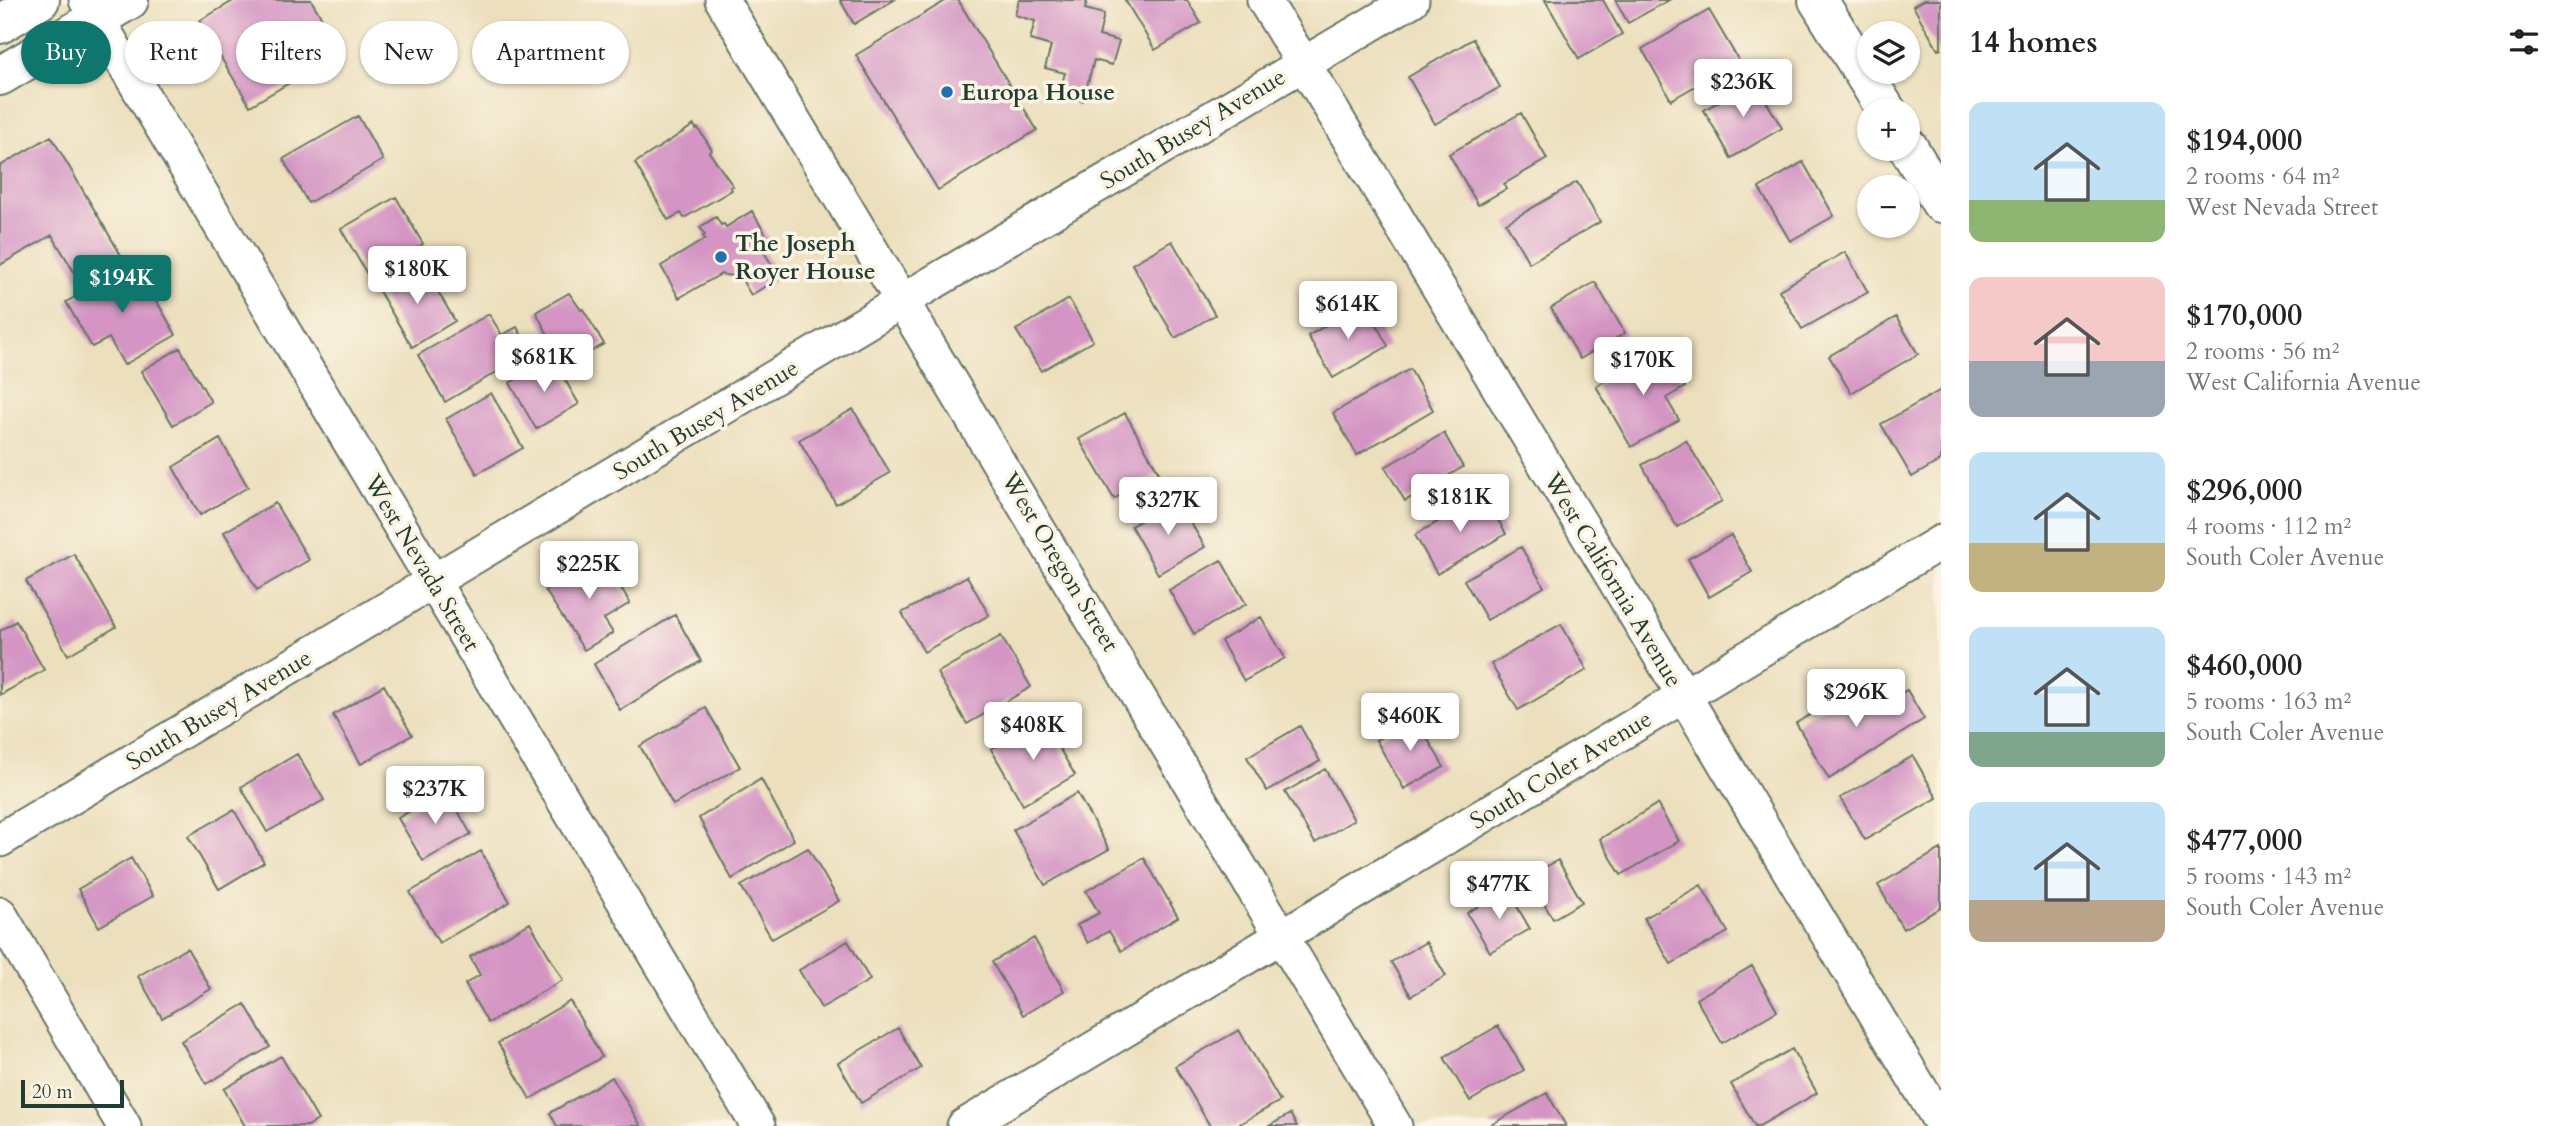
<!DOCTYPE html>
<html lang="en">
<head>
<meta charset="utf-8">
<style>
  body { margin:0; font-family:Cardo,serif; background:#f2f2f2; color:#222; height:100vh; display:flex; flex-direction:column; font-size:26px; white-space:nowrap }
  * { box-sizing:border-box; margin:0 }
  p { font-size:23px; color:#767676 }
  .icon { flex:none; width:38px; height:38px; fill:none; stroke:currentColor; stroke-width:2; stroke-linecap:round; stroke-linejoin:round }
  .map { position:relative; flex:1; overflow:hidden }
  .details { display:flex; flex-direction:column; background:#fff; width:630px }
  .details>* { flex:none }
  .hud { position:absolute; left:21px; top:21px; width:665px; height:63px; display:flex; gap:14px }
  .controls { position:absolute; left:1857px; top:21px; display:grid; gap:14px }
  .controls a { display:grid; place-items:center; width:63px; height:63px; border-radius:50%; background:#fff; box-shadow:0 2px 5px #0004; font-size:35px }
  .scale { position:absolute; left:21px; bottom:18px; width:103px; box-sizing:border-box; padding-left:7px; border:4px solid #1f3d34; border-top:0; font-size:19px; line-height:24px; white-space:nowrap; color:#1f3d34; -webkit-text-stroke:5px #fcf5e5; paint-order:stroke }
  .price { position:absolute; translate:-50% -60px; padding:0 16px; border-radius:7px; background:#fff; color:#222; font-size:23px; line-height:46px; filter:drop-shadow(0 2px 4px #0008) }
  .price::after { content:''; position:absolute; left:50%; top:42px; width:21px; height:16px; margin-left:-10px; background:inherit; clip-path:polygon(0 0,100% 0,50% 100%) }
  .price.current { background:#0f766e; color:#fff }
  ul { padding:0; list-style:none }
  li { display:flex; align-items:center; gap:21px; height:175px; padding:0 28px }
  li span { display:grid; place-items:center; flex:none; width:196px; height:140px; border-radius:14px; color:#555 }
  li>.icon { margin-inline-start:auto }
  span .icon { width:84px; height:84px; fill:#fffc; stroke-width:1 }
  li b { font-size:30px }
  h2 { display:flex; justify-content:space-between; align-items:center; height:84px; padding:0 28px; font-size:30px }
  .chip { padding:0 24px; border-radius:32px; background:#fff; box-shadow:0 2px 5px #0004; font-size:24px; line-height:63px }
  .chip.current { background:#0f766e; color:#fff }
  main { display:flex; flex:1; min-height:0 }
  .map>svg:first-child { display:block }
  .building { fill:#d495c4 }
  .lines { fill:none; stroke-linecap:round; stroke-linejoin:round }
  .minor-casing { stroke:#677664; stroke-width:37 }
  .tertiary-casing { stroke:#677664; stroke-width:42 }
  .secondary-casing { stroke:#677664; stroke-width:42 }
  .minor { stroke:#fff; stroke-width:33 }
  .tertiary { stroke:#fff; stroke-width:38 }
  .secondary { stroke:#fff; stroke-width:38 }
  .poi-dot { fill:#1f6fb2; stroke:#fcf5e5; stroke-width:2.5 }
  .labels { text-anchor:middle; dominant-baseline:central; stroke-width:7; stroke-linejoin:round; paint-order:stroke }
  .poi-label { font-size:24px; font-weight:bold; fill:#1f3d34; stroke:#fcf5e5; text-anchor:start }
  .street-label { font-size:24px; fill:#1f3d34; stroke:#fcf5e5 }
</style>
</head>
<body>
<main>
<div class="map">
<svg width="1941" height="1126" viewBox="0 0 1941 1126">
  <rect width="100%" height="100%" fill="#fcf5e5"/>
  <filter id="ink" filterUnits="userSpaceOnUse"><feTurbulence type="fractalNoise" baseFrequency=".0143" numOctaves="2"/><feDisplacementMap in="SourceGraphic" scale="14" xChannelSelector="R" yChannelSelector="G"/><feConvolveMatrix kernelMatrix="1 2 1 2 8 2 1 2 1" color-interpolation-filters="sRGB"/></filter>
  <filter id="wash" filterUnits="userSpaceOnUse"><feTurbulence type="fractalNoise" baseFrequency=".00686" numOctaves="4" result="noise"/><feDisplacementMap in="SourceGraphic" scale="28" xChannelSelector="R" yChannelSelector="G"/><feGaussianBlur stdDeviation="1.57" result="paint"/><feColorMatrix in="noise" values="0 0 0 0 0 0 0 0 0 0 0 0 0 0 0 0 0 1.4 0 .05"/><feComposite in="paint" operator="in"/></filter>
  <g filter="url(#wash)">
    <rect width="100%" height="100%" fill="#ecdfbd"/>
    <g id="blocks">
      <path class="building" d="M235,0H311L342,52L250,106L199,21Z
        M840,0H894L854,24Z
        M947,0H958L1037,130L938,190L856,55Z
        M1019,0H1087L1085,9L1104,14L1099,36L1119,41L1112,65L1094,60L1083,101L1059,94L1065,73L1045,68L1051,46L1030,40L1035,21L1015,15Z
        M1125,0H1187L1201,23L1155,50Z
        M1545,0H1603L1622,34L1579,59Z
        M1615,0H1669L1628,23Z
        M1924,0H1941V49L1938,50L1913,6Z
        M1709,10L1739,61L1671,100L1642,49Z
        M1473,39L1500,87L1435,124L1408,77Z
        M1754,81L1782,128L1731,158L1704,110Z
        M1521,113L1547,159L1504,184L1506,189L1478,205L1449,154Z
        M358,116L383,160L308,203L283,159Z
        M694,125L696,129L698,128L712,150L709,152L733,186L730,187L732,190L684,218L681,213L668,220L635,163Z
        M51,136L122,257L80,282L52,235L0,265V166Z
        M1803,162L1834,216L1790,241L1759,188Z
        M1577,182L1600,222L1529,263L1506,223Z
        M396,197L423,244L368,276L341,229Z
        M752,211L771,243L762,249L780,278L751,295L737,272L731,276L721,274L679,298L661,266L705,239L703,236L705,235L700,227L716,217L721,225L724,224L726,227Z
        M1172,241L1215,315L1175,338L1132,264Z
        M1845,252L1868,292L1802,329L1779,290Z
        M135,263L176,335L124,365L109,338L92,347L66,302Z
        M423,266L455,321L412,347L379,291Z
        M1595,282L1625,333L1580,359L1551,308Z
        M569,293L581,310L583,309L604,344L565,367L536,312Z
        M1069,299L1093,341L1041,371L1016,330Z
        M1364,303L1388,346L1333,378L1308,336Z
        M489,314L502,335L517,327L531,352L445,402L418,355Z
        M1896,317L1918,354L1851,393L1829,356Z
        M180,348L211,402L173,425L141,371Z
        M1663,348L1685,387L1666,398L1679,420L1631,447L1596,386Z
        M553,359L579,404L536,429L510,383Z
        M1410,369L1433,410L1357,455L1333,413Z
        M1941,390V460L1912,477L1881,424Z
        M491,393L523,448L477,474L446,419Z
        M853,409L890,473L836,504L799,440Z
        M1125,413L1159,473L1114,499L1079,439Z
        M1444,433L1463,467L1405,501L1385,467Z
        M220,439L248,487L200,515L173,467Z
        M1686,440L1722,501L1677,527L1642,465Z
        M1484,495L1506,534L1437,574L1415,535Z
        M1177,499L1205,547L1158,574L1131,526Z
        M275,503L309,560L257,590L224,532Z
        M1731,535L1752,572L1709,597L1688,559Z
        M1521,547L1544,587L1487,620L1464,580Z
        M74,554L116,627L68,655L26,581Z
        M602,556L630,603L604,619L613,633L584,650L545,590Z
        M1221,560L1246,604L1194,634L1169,590Z
        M967,576L989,615L924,652L902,613Z
        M675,615L701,661L620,710L594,664Z
        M1261,617L1285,658L1244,681L1221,641Z
        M16,621L44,670L0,695V631Z
        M1561,624L1587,670L1518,710L1491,664Z
        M1001,636L1031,687L967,724L937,673Z
        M384,685L412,735L361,764L333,715Z
        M1907,690L1924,719L1829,779L1796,723L1851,691L1863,712L1882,701L1884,704Z
        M706,708L740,767L673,805L640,746Z
        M1415,717L1444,767L1404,789L1376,740Z
        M1042,719L1075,775L1023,805L991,749Z
        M1300,726L1320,761L1267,791L1247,757Z
        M297,754L324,800L267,832L241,787Z
        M1913,756L1937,798L1865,840L1840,798Z
        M1325,769L1354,820L1315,843L1285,792Z
        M761,779L794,840L732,879L699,818Z
        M446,790L471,834L423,861L398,818Z
        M1077,793L1109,849L1045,885L1013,830Z
        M1657,804L1679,841L1621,875L1600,839Z
        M234,810L264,862L219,889L188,836Z
        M808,848L839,901L772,939L741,886Z
        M1941,849V908L1903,929L1878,885Z
        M481,851L510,902L439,943L410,892Z
        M131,858L153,896L99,927L78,889Z
        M1144,858L1178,917L1121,951L1109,931L1088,943L1077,925L1099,913L1086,891Z
        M1558,860L1582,902L1553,919L1528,877Z
        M1701,885L1728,932L1671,964L1644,918Z
        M1507,889L1530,929L1490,952L1467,913Z
        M530,923L563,980L488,1023L465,984L480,975L470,957Z
        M1034,938L1064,991L1023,1015L992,962Z
        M848,941L870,980L821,1008L799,970Z
        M1426,942L1446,976L1411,996L1391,962Z
        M187,948L211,989L162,1018L138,976Z
        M1752,966L1777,1011L1722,1043L1696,999Z
        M570,1001L602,1057L530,1099L498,1043Z
        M245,1004L270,1047L206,1084L181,1041Z
        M1498,1026L1524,1070L1470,1101L1444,1057Z
        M898,1028L921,1068L861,1103L838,1063Z
        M1239,1030L1280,1101L1236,1126H1210L1175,1066Z
        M1792,1049L1817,1093L1759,1126H1755L1731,1084Z
        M281,1056L318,1120L308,1126H245L224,1089Z
        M612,1077L641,1126H557L550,1113Z
        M1547,1093L1566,1126H1489Z
        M1290,1114L1297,1126H1269Z"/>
    </g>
  </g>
  <g filter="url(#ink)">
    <use href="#blocks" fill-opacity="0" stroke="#677664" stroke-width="2"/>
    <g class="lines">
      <g class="minor-casing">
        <path id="minor" d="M86,0L758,1126
          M722,0L1395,1126
          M1264,0L1327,102L1941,1123
          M0,840L939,279L1412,0
          M0,914L124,1126
          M964,1126L1941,542"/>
      </g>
      <g class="tertiary-casing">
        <path id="tertiary" d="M1818,0L1886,110
          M1908,147L1941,203"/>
      </g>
      <g class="secondary-casing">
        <path id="secondary" d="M0,24L40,0
          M0,76L129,0"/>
      </g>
      <use href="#minor" class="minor"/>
      <use href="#tertiary" class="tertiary"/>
      <use href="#secondary" class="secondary"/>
    </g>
  </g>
  <g class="poi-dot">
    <circle cx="947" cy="92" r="7"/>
    <circle cx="721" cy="257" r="7"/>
  </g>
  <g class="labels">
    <g class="poi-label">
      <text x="961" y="92">Europa House</text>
      <text x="735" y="243">The Joseph<tspan x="735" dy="28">Royer House</tspan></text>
    </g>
    <g class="street-label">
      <text transform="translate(1193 129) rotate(-31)">South Busey Avenue</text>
      <text transform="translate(706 420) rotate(-31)">South Busey Avenue</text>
      <text transform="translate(1060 562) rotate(59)">West Oregon Street</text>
      <text transform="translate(422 563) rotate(59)">West Nevada Street</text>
      <text transform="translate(1613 580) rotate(59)">West California Avenue</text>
      <text transform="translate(219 710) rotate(-31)">South Busey Avenue</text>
      <text transform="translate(1561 770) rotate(-31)">South Coler Avenue</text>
    </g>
  </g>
</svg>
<div class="controls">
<a><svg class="icon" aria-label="layers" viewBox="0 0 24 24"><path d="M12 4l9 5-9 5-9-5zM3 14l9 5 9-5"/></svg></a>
<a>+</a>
<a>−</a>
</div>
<div class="scale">20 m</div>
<b class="price" style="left:1743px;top:119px">$236K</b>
<b class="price" style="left:417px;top:306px">$180K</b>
<b class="price current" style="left:122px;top:315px">$194K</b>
<b class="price" style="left:1348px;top:341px">$614K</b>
<b class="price" style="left:544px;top:394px">$681K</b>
<b class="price" style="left:1643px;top:397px">$170K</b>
<b class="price" style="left:1460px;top:534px">$181K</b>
<b class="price" style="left:1168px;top:537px">$327K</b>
<b class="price" style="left:589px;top:601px">$225K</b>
<b class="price" style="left:1856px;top:729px">$296K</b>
<b class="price" style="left:1410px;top:753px">$460K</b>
<b class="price" style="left:1033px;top:762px">$408K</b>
<b class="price" style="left:435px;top:826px">$237K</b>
<b class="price" style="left:1499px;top:921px">$477K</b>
<div class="hud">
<a class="chip current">Buy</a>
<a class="chip">Rent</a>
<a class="chip">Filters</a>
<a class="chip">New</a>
<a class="chip">Apartment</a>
</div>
</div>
<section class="details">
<h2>14 homes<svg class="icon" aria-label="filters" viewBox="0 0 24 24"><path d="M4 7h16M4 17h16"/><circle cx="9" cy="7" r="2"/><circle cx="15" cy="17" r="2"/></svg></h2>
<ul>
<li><span style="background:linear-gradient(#bfe0f5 70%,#8fb573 0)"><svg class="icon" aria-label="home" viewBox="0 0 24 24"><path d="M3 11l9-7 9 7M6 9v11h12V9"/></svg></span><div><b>$194,000</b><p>2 rooms · 64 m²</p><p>West Nevada Street</p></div></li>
<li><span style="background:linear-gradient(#f6c9c9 60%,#9aa5b1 0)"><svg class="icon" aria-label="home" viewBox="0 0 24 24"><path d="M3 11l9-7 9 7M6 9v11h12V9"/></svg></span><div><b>$170,000</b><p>2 rooms · 56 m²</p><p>West California Avenue</p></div></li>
<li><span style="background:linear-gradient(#bfe0f5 65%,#c2b280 0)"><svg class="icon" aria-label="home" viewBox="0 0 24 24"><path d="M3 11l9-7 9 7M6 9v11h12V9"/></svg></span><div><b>$296,000</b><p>4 rooms · 112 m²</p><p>South Coler Avenue</p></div></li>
<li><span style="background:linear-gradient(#bfe0f5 75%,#7fa58c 0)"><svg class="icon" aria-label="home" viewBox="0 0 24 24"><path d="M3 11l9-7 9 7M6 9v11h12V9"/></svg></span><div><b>$460,000</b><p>5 rooms · 163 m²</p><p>South Coler Avenue</p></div></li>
<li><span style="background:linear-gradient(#bfe0f5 70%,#b9a48a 0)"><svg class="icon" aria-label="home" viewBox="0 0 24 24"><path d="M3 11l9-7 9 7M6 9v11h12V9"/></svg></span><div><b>$477,000</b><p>5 rooms · 143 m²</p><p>South Coler Avenue</p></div></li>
</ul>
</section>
</main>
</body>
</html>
